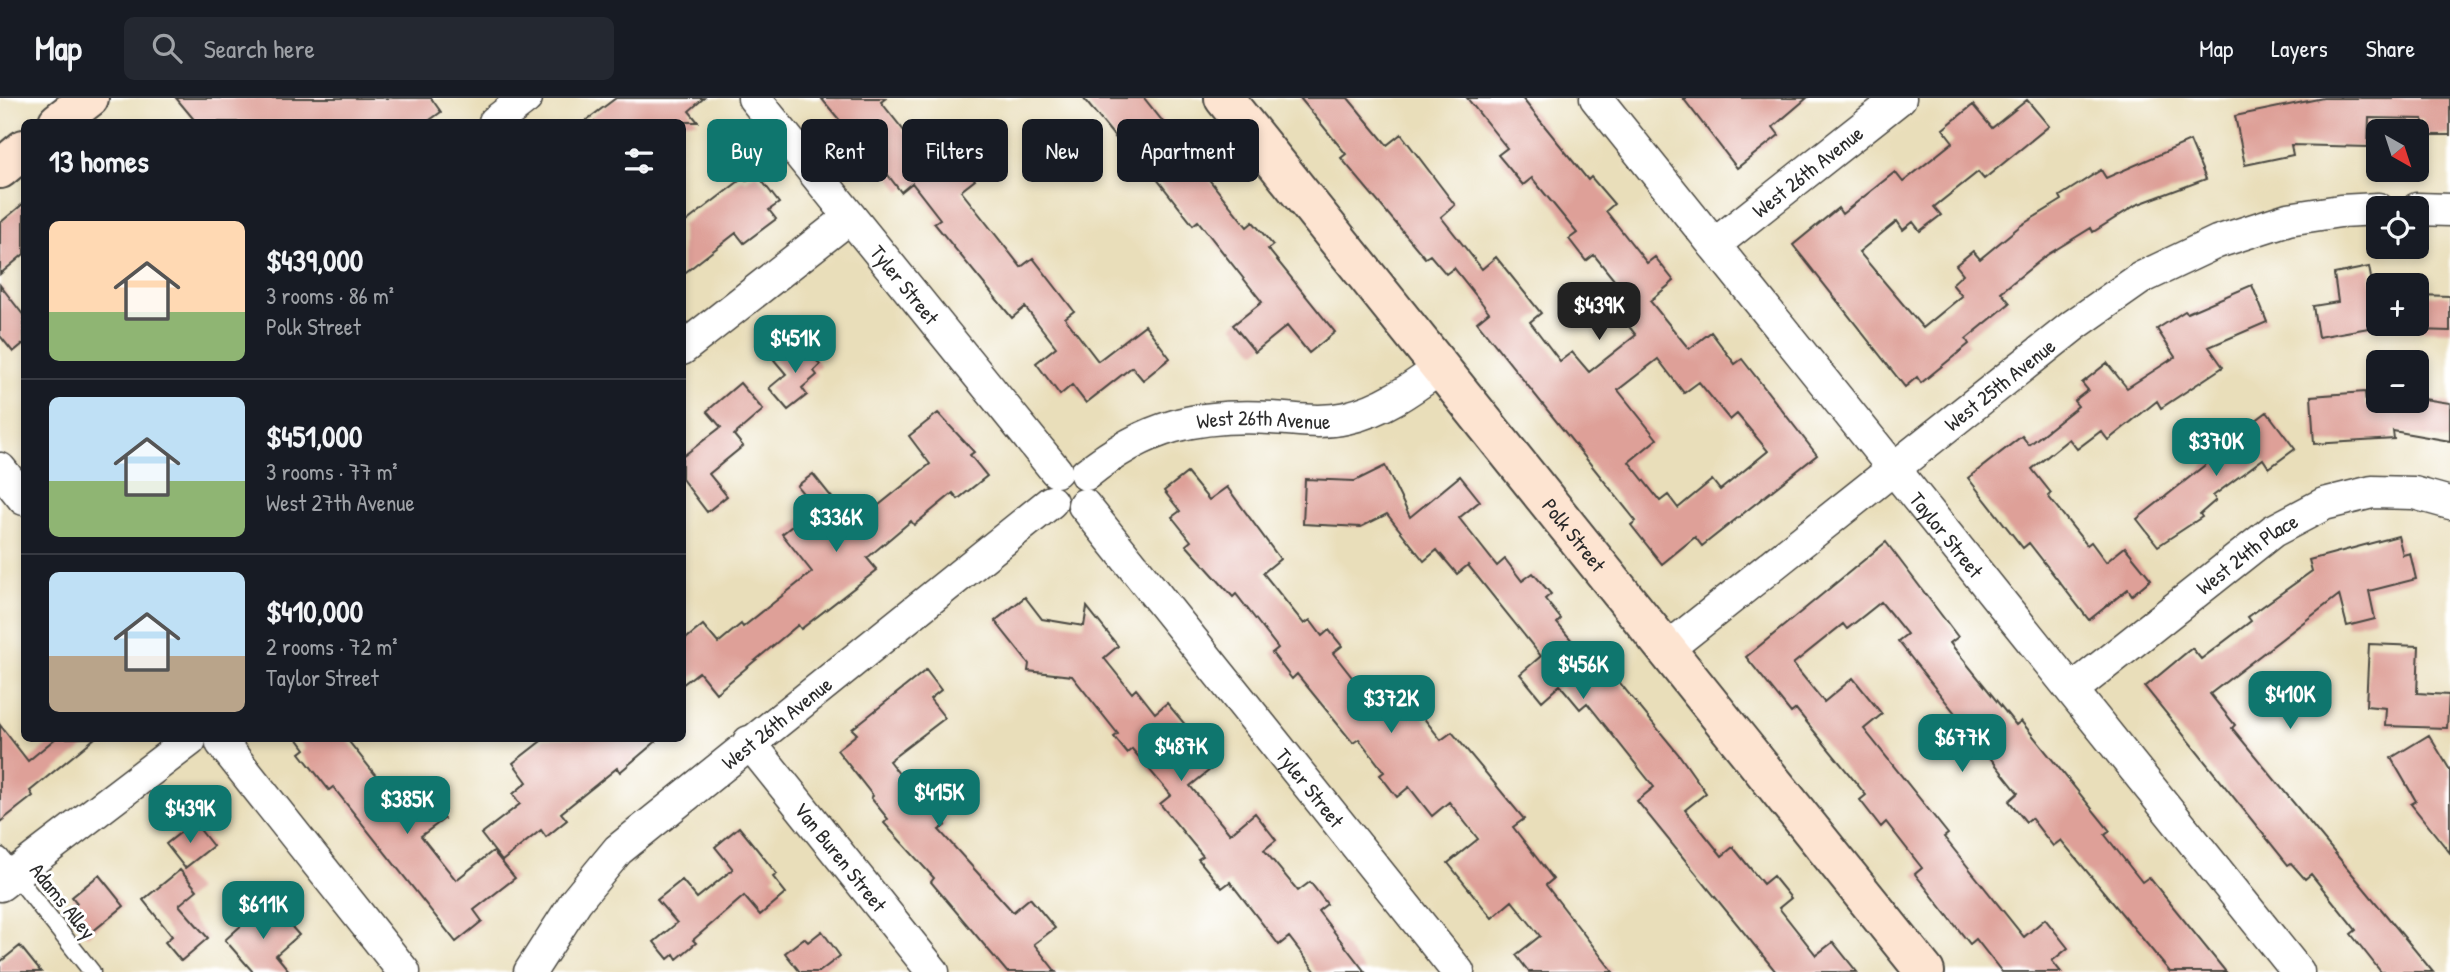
<!DOCTYPE html>
<html lang="en">
<head>
<meta charset="utf-8">
<style>
  body { margin:0; font-family:"Patrick Hand",sans-serif; background:#242831; color:#f1f3f6; height:100vh; display:flex; flex-direction:column; font-size:26px; white-space:nowrap }
  * { box-sizing:border-box; margin:0 }
  p { font-size:23px; color:#9ea1a6 }
  .icon { flex:none; width:38px; height:38px; fill:none; stroke:currentColor; stroke-width:2; stroke-linecap:round; stroke-linejoin:round }
  .map { position:relative; flex:1; overflow:hidden }
  .panel { position:absolute; left:21px; top:21px; width:665px; height:623px; display:flex; flex-direction:column; background:#171b24; border-radius:10px; box-shadow:0 4px 10px #0003 }
  .panel>* { flex:none }
  .hud { position:absolute; left:707px; top:21px; width:665px; height:63px; display:flex; gap:14px }
  .needle { width:46px; rotate:141deg }
  .controls { position:absolute; left:2366px; top:21px; display:grid; gap:14px }
  .controls a { display:grid; place-items:center; width:63px; height:63px; border-radius:10px; background:#171b24; box-shadow:0 4px 10px #0003; font-size:35px }
  .price { position:absolute; translate:-50% -60px; padding:0 16px; border-radius:14px; background:#0f766e; color:#fff; font-size:23px; line-height:46px; filter:drop-shadow(0 2px 4px #0008) }
  .price::after { content:''; position:absolute; left:50%; top:42px; width:21px; height:16px; margin-left:-10px; background:inherit; clip-path:polygon(0 0,100% 0,50% 100%) }
  .price.selected { background:#222; color:#fff }
  ul { padding:0; list-style:none }
  li { display:flex; align-items:center; gap:21px; height:175px; padding:0 28px }
  li+li { border-top:2px solid #363941 }
  li span { display:grid; place-items:center; flex:none; width:196px; height:140px; border-radius:10px; color:#555 }
  li>.icon { margin-inline-start:auto }
  span .icon { width:84px; height:84px; fill:#fffc; stroke-width:1 }
  li b { font-size:30px }
  h2 { display:flex; justify-content:space-between; align-items:center; height:84px; padding:0 28px; font-size:30px }
  .tag { padding:0 24px; border-radius:10px; background:#171b24; box-shadow:0 4px 10px #0003; font-size:24px; line-height:63px }
  .tag.selected { background:#0f766e; color:#fff }
  header { display:flex; align-items:center; gap:42px; box-sizing:border-box; height:98px; padding:0 35px; background:#171b24; border-bottom:2px solid #363941 }
  header strong { font-size:33px }
  nav { display:flex; gap:38px; margin-inline-start:auto; font-size:24px }
  .search { width:490px; height:63px; background:#242831; display:flex; align-items:center; gap:18px; box-sizing:border-box; padding:0 24px; border-radius:10px; color:#9ea1a6; font-size:26px }
  .map>svg:first-child { display:block }
  .building { fill:#dea098; fill-rule:evenodd }
  .lines { fill:none; stroke-linecap:round; stroke-linejoin:round }
  .lane-casing { stroke:#484640; stroke-width:19 }
  .street-casing { stroke:#484640; stroke-width:35 }
  .secondary-casing { stroke:#484640; stroke-width:42 }
  .lane { stroke:#fff; stroke-width:16 }
  .street { stroke:#fff; stroke-width:32 }
  .secondary { stroke:#fde4d1; stroke-width:38 }
  .labels { text-anchor:middle; dominant-baseline:central; stroke-width:6; stroke-linejoin:round; paint-order:stroke }
  .street-label { font-size:21px; fill:#2b2b2b; stroke:#fff }
</style>
</head>
<body>
<header>
<strong>Map</strong>
<div class="search"><svg class="icon" aria-label="search" viewBox="0 0 24 24"><circle cx="10" cy="10" r="6"/><path d="M15 15l6 6"/></svg>Search here</div>
<nav><a>Map</a><a>Layers</a><a>Share</a></nav>
</header>
<div class="map">
<svg width="2450" height="874" viewBox="0 0 2450 874">
  <rect width="100%" height="100%" fill="#fff"/>
  <filter id="ink" filterUnits="userSpaceOnUse"><feTurbulence type="fractalNoise" baseFrequency=".0143" numOctaves="2"/><feDisplacementMap in="SourceGraphic" scale="14" xChannelSelector="R" yChannelSelector="G"/><feConvolveMatrix kernelMatrix="1 2 1 2 8 2 1 2 1" color-interpolation-filters="sRGB"/></filter>
  <filter id="wash" filterUnits="userSpaceOnUse"><feTurbulence type="fractalNoise" baseFrequency=".00686" numOctaves="4" result="noise"/><feDisplacementMap in="SourceGraphic" scale="28" xChannelSelector="R" yChannelSelector="G"/><feGaussianBlur stdDeviation="1.57" result="paint"/><feColorMatrix in="noise" values="0 0 0 0 0 0 0 0 0 0 0 0 0 0 0 0 0 1.4 0 .05"/><feComposite in="paint" operator="in"/></filter>
  <g filter="url(#wash)">
    <rect width="100%" height="100%" fill="#e9deba"/>
    <g id="blocks">
      <path class="building" d="M176,0H431L441,14L427,24H196Z
        M616,0H704L689,13L698,24H584Z
        M821,0H886L881,4L909,39L917,33L930,49L942,39L975,82L961,93L1021,169L1033,160L1074,213L1065,220L1098,263L1145,227L1170,260L1143,282L1132,269L1086,305L1072,287L1060,297L1036,265L1056,249L1025,209L1012,220L934,125L940,121L912,85L901,94L878,64L885,58L857,23L847,31Z
        M1083,0H1144L1247,129L1253,124L1273,147L1268,151L1335,234L1309,255L1287,228L1255,254L1233,227L1262,204L1198,123L1193,127L1142,62L1137,66Z
        M1300,0H1348L1387,47L1401,36L1455,107L1441,119L1482,171L1496,159L1541,215L1530,224L1560,263L1572,254L1589,274L1636,237L1605,199L1619,188L1594,157L1586,163L1569,141L1577,135L1532,80L1523,87L1498,57L1507,50L1467,0H1522L1588,82L1591,79L1614,106L1606,113L1647,165L1655,159L1674,183L1650,203L1689,251L1711,234L1735,266L1742,261L1817,357L1702,448L1695,439L1662,466L1631,427L1636,423L1477,224L1489,214L1454,170L1446,176L1430,157L1425,160L1341,60L1346,56ZM1658,261L1684,295L1699,284L1730,322L1737,316L1768,353L1720,392L1712,382L1678,410L1668,397L1660,403L1629,364L1657,341L1618,292Z
        M1683,0H1807L1773,29L1779,37L1737,70Z
        M2323,0H2450V37H2423V21L2369,20L2368,49L2291,47L2293,57L2245,67L2235,18Z
        M2027,2L2049,28L1984,81L1978,74L1934,109L1941,117L1920,133L1913,124L1903,132L1897,123L1859,154L1923,230L1962,198L1952,186L1963,176L1956,167L1973,153L1980,161L2020,128L2062,102L2060,98L2101,72L2106,80L2190,43L2206,81L2136,107L2093,134L2091,130L2047,157L2001,194L2010,205L1966,241L1969,246L1921,285L1917,279L1905,289L1793,147L1838,110L1842,116L1895,74L1903,84L1953,44L1943,31L1973,7L1992,30Z
        M756,75L779,105L769,112L776,121L744,145L736,135L682,177V127L743,80L746,83Z
        M24,105V156L0,176V125Z
        M2369,169L2380,228L2318,239L2313,208L2338,204L2334,176Z
        M0,187L24,218V245L13,254L0,238Z
        M2252,187L2267,224L2209,249L2223,269L2161,310L2157,303L2108,342L2101,333L2077,351L2069,341L2032,371L2051,395L2048,398L2087,447L2091,444L2106,464L2125,449L2151,481L2132,497L2128,491L2089,522L2029,445L2023,450L1968,380L2022,338L2029,347L2078,308L2074,303L2088,292L2082,285L2107,265L2127,290L2175,259L2157,231L2185,213L2187,215Z
        M2417,197L2450,198V233L2417,232Z
        M801,243L820,267L814,273L817,277L802,290L807,297L788,312L769,290L786,276L774,262Z
        M740,285L763,312L734,337L743,348L709,376L727,398L707,414L682,381V359L721,329L707,313Z
        M2365,294L2366,308L2417,305V300L2450,305V343L2393,333L2394,341L2314,346L2311,298Z
        M2267,314L2295,351L2269,370L2263,361L2213,398L2216,402L2200,416L2202,419L2158,448L2137,421L2210,363L2207,359Z
        M938,315L974,354L970,357L987,378L958,401L953,395L914,427L911,423L867,460L877,472L801,531L798,527L716,595L699,574L682,587V544L703,527L718,545L741,526L743,529L812,474L782,436L815,410L797,388L813,376L854,427L930,366L909,338Z
        M1385,368L1410,419L1460,378L1480,403L1459,420L1497,468L1505,461L1522,483L1533,475L1551,496L1545,501L1561,521L1557,525L1589,563L1597,557L1680,658L1706,695L1685,712L1722,758L1733,749L1763,786L1773,778L1791,800L1779,810L1816,857L1833,844L1857,874H1776L1637,703L1654,689L1587,605L1580,611L1560,587L1542,603L1520,576L1541,558L1468,467L1457,476L1437,452L1424,463L1387,416L1361,429L1303,426L1305,381L1355,383Z
        M1187,375L1209,402L1227,389L1280,461L1263,475L1304,526L1310,522L1322,538L1329,532L1342,548L1333,555L1370,602L1384,591L1397,609L1408,600L1441,642L1452,634L1524,721L1513,729L1553,781L1546,787L1613,874H1529L1516,857L1540,838L1512,803L1492,820L1448,765L1478,741L1449,704L1432,718L1409,689L1397,699L1380,677L1384,674L1359,641L1353,645L1297,576L1292,581L1272,555L1278,550L1236,496L1233,499L1186,447L1191,443L1172,419L1180,413L1164,393Z
        M2398,438L2403,457L2410,455L2416,481L2369,493L2375,521L2347,528L2339,497L2210,596L2235,627L2232,630L2433,874H2381L2351,836L2356,832L2311,776L2305,781L2291,765L2288,767L2145,589L2192,550L2201,561L2251,523L2248,519L2312,473L2309,462Z
        M1886,444L1958,539L1950,545L2016,627L2021,623L2110,733L2105,737L2142,784L2149,779L2226,874H2170L2061,742L2053,748L2031,720L2026,724L2009,703L2018,695L1898,543L1907,536L1881,504L1847,531L1843,526L1793,566L1824,604L1853,580L1882,616L1864,631L1948,736L1944,739L2024,839L2045,821L2068,850L2052,863L2061,874H2002L1976,841L1970,846L1915,776L1922,770L1886,724L1881,729L1860,702L1866,697L1796,611L1791,615L1746,559Z
        M1025,499L1042,521L1084,528L1087,509L1118,548L1104,560L1132,595L1136,591L1155,615L1167,605L1188,630L1182,635L1211,671L1190,688L1230,736L1255,715L1276,742L1264,752L1298,793L1310,784L1327,806L1318,813L1365,874H1316L1289,839L1279,847L1230,784L1222,790L1198,761L1203,758L1160,706L1171,697L1132,651L1127,655L1114,639L1118,636L1072,578L1028,573L1029,566L995,523Z
        M2369,546L2419,548L2417,595L2449,597L2447,630L2385,628L2386,610L2366,608Z
        M926,572L941,592L930,601L945,620L889,663L929,714L933,711L946,727L939,732L1013,814L1030,800L1055,830L1034,846L1056,874H1007L931,784L934,780L884,725L888,721L871,700L873,698L837,652L857,636L852,631Z
        M0,627L28,663L56,640H95L30,693L33,698L0,724Z
        M2429,637L2450,672V755L2411,706L2416,703L2391,660Z
        M297,640H346L402,710L423,694L444,721L421,738L456,782L493,753L515,780L474,812L482,823L456,844L333,689L329,692L300,655L305,651Z
        M545,640H660L620,674L617,670L561,715L567,722L546,739L541,732L502,763L481,736L520,706L513,696L527,684L513,665Z
        M194,724L213,748L185,770L166,746Z
        M739,729L777,776L773,779L786,795L760,817L744,798L693,842L696,845L677,861L674,856L668,861L654,844L677,825L657,802L682,782L697,800L733,771L715,749Z
        M180,772L197,792L179,807L208,840L181,863L165,844L172,838L143,802Z
        M99,777L124,808L87,838L67,814L77,805L72,799Z
        M263,808L270,815L275,810L299,837L276,857L290,874H253L225,842Z
        M822,833L840,858L819,874H800L785,855L804,840L808,844Z
        M20,848L41,874H0V864Z"/>
    </g>
  </g>
  <g filter="url(#ink)">
    <use href="#blocks" fill-opacity="0" stroke="#484640" stroke-width="2"/>
    <g class="lines">
      <g class="lane-casing">
        <path id="lane" d="M0,758L92,874"/>
      </g>
      <g class="street-casing">
        <g id="street">
          <path id="s1" d="M754,0L1056,373"/>
          <path id="s2" d="M1596,0L2298,874"/>
          <path d="M495,24L526,0"/>
          <path d="M2417,111L2450,112"/>
          <path id="s3" d="M1714,147L1900,0"/>
          <path d="M682,251L850,119"/>
          <path d="M0,371L24,401"/>
          <path id="s4" d="M1086,376C1146,328 1196,316 1271,320C1296,321 1320,326 1346,320C1382,312 1410,292 1440,270"/>
          <path id="s5" d="M1084,407L1458,874"/>
          <path id="s6" d="M1667,551L2074,227L2141,180L2217,144L2288,121L2340,113L2378,111"/>
          <path id="s7" d="M2072,592L2273,433L2324,406L2372,394L2414,395L2450,405"/>
          <path id="s8" d="M749,644L933,874"/>
          <path d="M222,645L404,874"/>
          <path d="M0,787L190,642"/>
          <path id="s9" d="M530,874L576,803L618,752L1051,404"/>
        </g>
      </g>
      <g class="secondary-casing">
        <g id="secondary">
          <path id="s10" d="M1224,0L1925,874"/>
          <path d="M58,24L89,0"/>
          <path d="M0,71L24,51"/>
        </g>
      </g>
      <use href="#lane" class="lane"/>
      <use href="#street" class="street"/>
      <use href="#secondary" class="secondary"/>
    </g>
  </g>
  <g class="labels">
    <g class="street-label">
      <text stroke="none"><textPath href="#s3" startOffset="119">West 26th Avenue</textPath></text>
      <text stroke="none"><textPath href="#s1" startOffset="240">Tyler Street</textPath></text>
      <text stroke="none"><textPath href="#s6" startOffset="425">West 25th Avenue</textPath></text>
      <text stroke="none"><textPath href="#s4" startOffset="191">West 26th Avenue</textPath></text>
      <text stroke="none"><textPath href="#s10" startOffset="560">Polk Street</textPath></text>
      <text stroke="none"><textPath href="#s2" startOffset="560">Taylor Street</textPath></text>
      <text stroke="none"><textPath href="#s7" startOffset="222">West 24th Place</textPath></text>
      <text stroke="none"><textPath href="#s9" startOffset="354">West 26th Avenue</textPath></text>
      <text stroke="none"><textPath href="#s5" startOffset="362">Tyler Street</textPath></text>
      <text stroke="none"><textPath href="#s8" startOffset="147">Van Buren Street</textPath></text>
      <text transform="translate(63 803) rotate(51)">Adams Alley</text>
    </g>
  </g>
</svg>
<div class="controls">
<a><svg class="needle" viewBox="-14 -14 28 28"><path d="M0-13l5 13h-10z" fill="#e53935"/><path d="M0 13l5-13h-10z" fill="#9ea1a6"/></svg></a>
<a><svg class="icon" aria-label="locate" viewBox="0 0 24 24"><circle cx="12" cy="12" r="6"/><path d="M12 2v4M12 18v4M2 12h4M18 12h4"/></svg></a>
<a>+</a>
<a>−</a>
</div>
<b class="price selected" style="left:1599px;top:244px">$439K</b>
<b class="price" style="left:795px;top:277px">$451K</b>
<b class="price" style="left:2216px;top:380px">$370K</b>
<b class="price" style="left:836px;top:456px">$336K</b>
<b class="price" style="left:1583px;top:603px">$456K</b>
<b class="price" style="left:2290px;top:633px">$410K</b>
<b class="price" style="left:1391px;top:637px">$372K</b>
<b class="price" style="left:1962px;top:676px">$677K</b>
<b class="price" style="left:1181px;top:685px">$487K</b>
<b class="price" style="left:939px;top:731px">$415K</b>
<b class="price" style="left:407px;top:738px">$385K</b>
<b class="price" style="left:190px;top:747px">$439K</b>
<b class="price" style="left:263px;top:843px">$611K</b>
<div class="hud">
<a class="tag selected">Buy</a>
<a class="tag">Rent</a>
<a class="tag">Filters</a>
<a class="tag">New</a>
<a class="tag">Apartment</a>
</div>
<section class="panel">
<h2>13 homes<svg class="icon" aria-label="filters" viewBox="0 0 24 24"><path d="M4 7h16M4 17h16"/><circle cx="9" cy="7" r="2"/><circle cx="15" cy="17" r="2"/></svg></h2>
<ul>
<li><span style="background:linear-gradient(#ffd9b3 65%,#8fb573 0)"><svg class="icon" aria-label="home" viewBox="0 0 24 24"><path d="M3 11l9-7 9 7M6 9v11h12V9"/></svg></span><div><b>$439,000</b><p>3 rooms · 86 m²</p><p>Polk Street</p></div></li>
<li><span style="background:linear-gradient(#bfe0f5 60%,#8fb573 0)"><svg class="icon" aria-label="home" viewBox="0 0 24 24"><path d="M3 11l9-7 9 7M6 9v11h12V9"/></svg></span><div><b>$451,000</b><p>3 rooms · 77 m²</p><p>West 27th Avenue</p></div></li>
<li><span style="background:linear-gradient(#bfe0f5 60%,#b9a48a 0)"><svg class="icon" aria-label="home" viewBox="0 0 24 24"><path d="M3 11l9-7 9 7M6 9v11h12V9"/></svg></span><div><b>$410,000</b><p>2 rooms · 72 m²</p><p>Taylor Street</p></div></li>
</ul>
</section>
</div>
</body>
</html>
